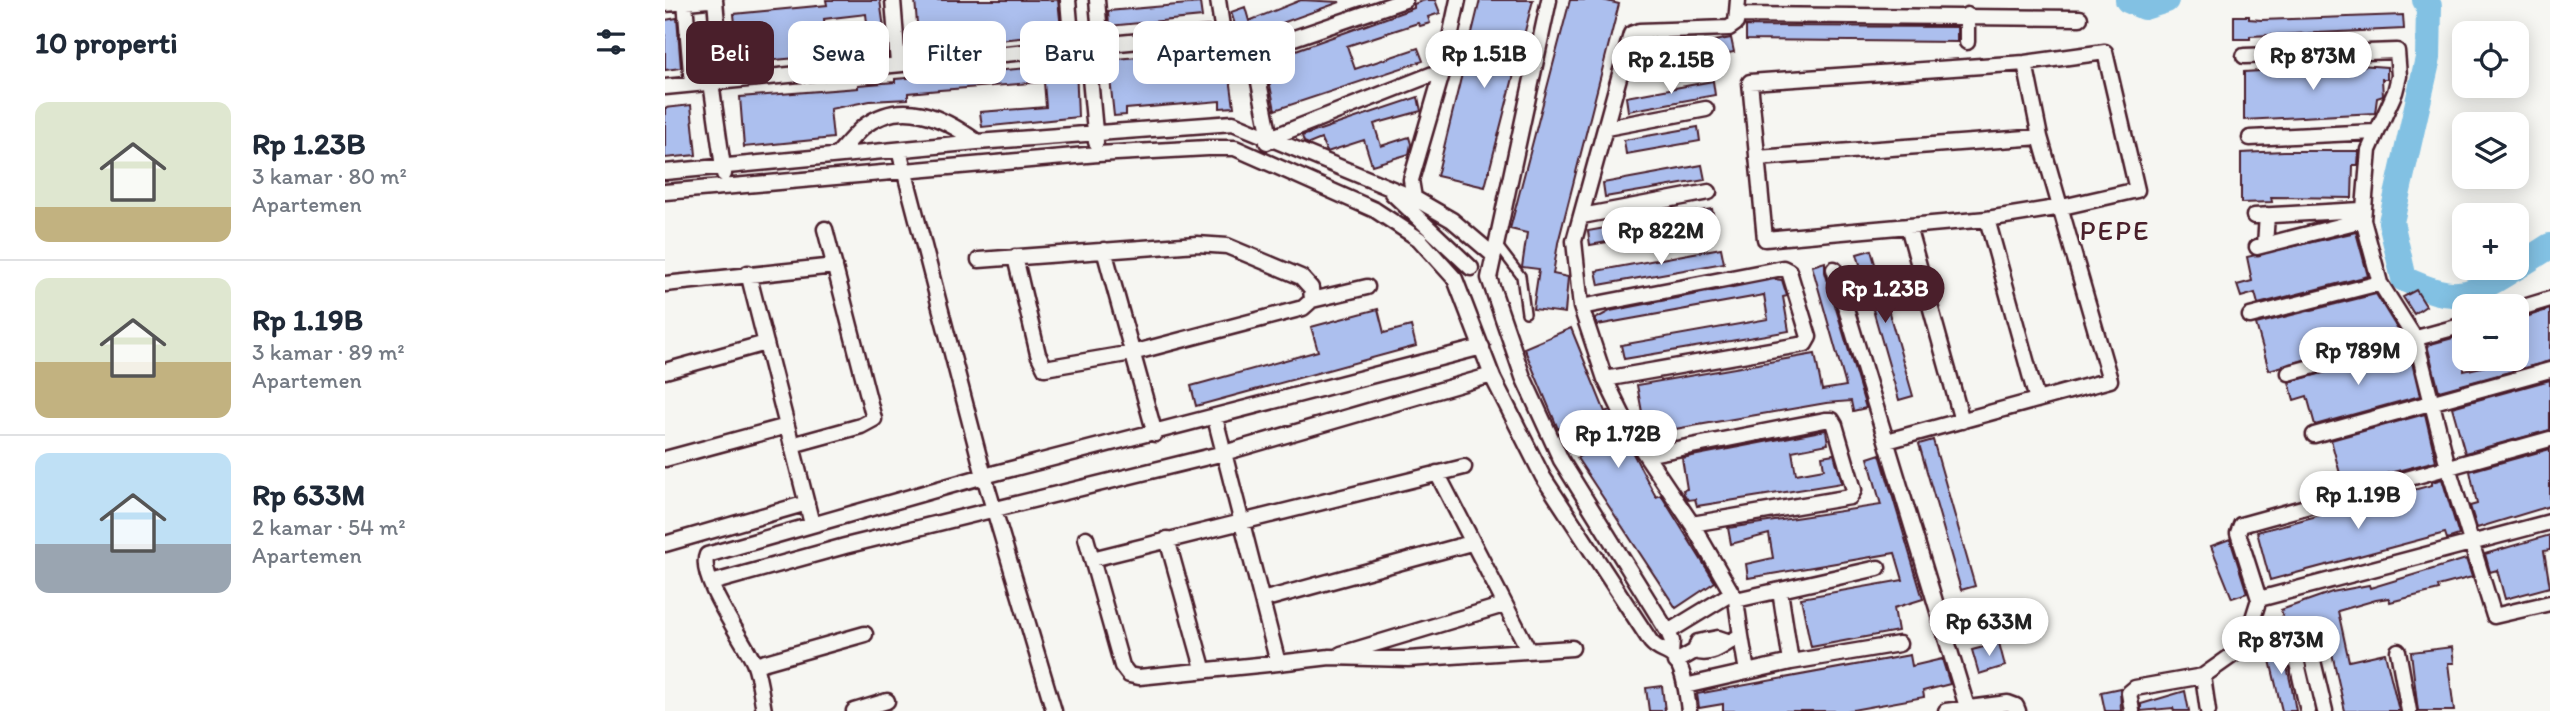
<!DOCTYPE html>
<html lang="id">
<head>
<meta charset="utf-8">
<style>
  body { margin:0; font-family:Itim,sans-serif; background:#f6f6f7; color:#1f2937; height:100vh; display:flex; flex-direction:column; font-size:26px; white-space:nowrap }
  * { box-sizing:border-box; margin:0 }
  p { font-size:23px; color:#747a83 }
  .icon { flex:none; width:38px; height:38px; fill:none; stroke:currentColor; stroke-width:2; stroke-linecap:round; stroke-linejoin:round }
  .map { position:relative; flex:1; overflow:hidden }
  .panel { display:flex; flex-direction:column; background:#fff; width:665px }
  .panel>* { flex:none }
  .top-card { position:absolute; left:21px; top:21px; width:665px; height:63px; display:flex; gap:14px }
  .controls { position:absolute; left:1787px; top:21px; display:grid; gap:14px }
  .controls a { display:grid; place-items:center; width:77px; height:77px; border-radius:14px; background:#fff; box-shadow:0 4px 18px #0003; font-size:35px }
  .price { position:absolute; translate:-50% -60px; padding:0 16px; border-radius:24px; background:#fff; color:#222; font-size:23px; line-height:46px; filter:drop-shadow(0 2px 4px #0008) }
  .price::after { content:''; position:absolute; left:50%; top:42px; width:21px; height:16px; margin-left:-10px; background:inherit; clip-path:polygon(0 0,100% 0,50% 100%) }
  .price.on { background:#4a1f2b; color:#fff }
  ul { padding:0; list-style:none }
  li { display:flex; align-items:center; gap:21px; height:175px; padding:0 35px }
  li+li { border-top:2px solid #e0e1e3 }
  li span { display:grid; place-items:center; flex:none; width:196px; height:140px; border-radius:14px; color:#555 }
  li>.icon { margin-inline-start:auto }
  span .icon { width:84px; height:84px; fill:#fffc; stroke-width:1 }
  li b { font-size:30px }
  h2 { display:flex; justify-content:space-between; align-items:center; height:84px; padding:0 35px; font-size:30px }
  .pill { padding:0 24px; border-radius:14px; background:#fff; box-shadow:0 4px 18px #0003; font-size:24px; line-height:63px }
  .pill.on { background:#4a1f2b; color:#fff }
  main { display:flex; flex:1; min-height:0 }
  .map>svg:first-child { display:block }
  .lines { fill:none; stroke-linecap:round; stroke-linejoin:round }
  .river { stroke:#82c1e3; stroke-width:26 }
  .building { fill:#acbfee; stroke:#4a1f2b; stroke-width:2; fill-rule:evenodd }
  .service-casing { stroke:#4a1f2b; stroke-width:12 }
  .minor-casing { stroke:#4a1f2b; stroke-width:19 }
  .service { stroke:#f6f6f2; stroke-width:7 }
  .minor { stroke:#f6f6f2; stroke-width:14 }
  .labels { text-anchor:middle; dominant-baseline:central; stroke-width:5; stroke-linejoin:round; paint-order:stroke }
  .quarter-label { font-size:28px; letter-spacing:2px; fill:#4a1f2b; stroke:#f6f6f2 }
</style>
</head>
<body>
<main>
<section class="panel">
<h2>10 properti<svg class="icon" aria-label="filters" viewBox="0 0 24 24"><path d="M4 7h16M4 17h16"/><circle cx="9" cy="7" r="2"/><circle cx="15" cy="17" r="2"/></svg></h2>
<ul>
<li><span style="background:linear-gradient(#dfe7d0 75%,#c2b280 0)"><svg class="icon" aria-label="home" viewBox="0 0 24 24"><path d="M3 11l9-7 9 7M6 9v11h12V9"/></svg></span><div><b>Rp 1.23B</b><p>3 kamar · 80 m²</p><p>Apartemen</p></div></li>
<li><span style="background:linear-gradient(#dfe7d0 60%,#c2b280 0)"><svg class="icon" aria-label="home" viewBox="0 0 24 24"><path d="M3 11l9-7 9 7M6 9v11h12V9"/></svg></span><div><b>Rp 1.19B</b><p>3 kamar · 89 m²</p><p>Apartemen</p></div></li>
<li><span style="background:linear-gradient(#bfe0f5 65%,#9aa5b1 0)"><svg class="icon" aria-label="home" viewBox="0 0 24 24"><path d="M3 11l9-7 9 7M6 9v11h12V9"/></svg></span><div><b>Rp 633M</b><p>2 kamar · 54 m²</p><p>Apartemen</p></div></li>
</ul>
</section>
<div class="map">
<svg width="1885" height="711" viewBox="0 0 1885 711">
  <rect width="100%" height="100%" fill="#f6f6f2"/>
  <filter id="ink" filterUnits="userSpaceOnUse"><feTurbulence type="fractalNoise" baseFrequency=".0143" numOctaves="2"/><feDisplacementMap in="SourceGraphic" scale="14" xChannelSelector="R" yChannelSelector="G"/><feConvolveMatrix kernelMatrix="1 2 1 2 8 2 1 2 1" color-interpolation-filters="sRGB"/></filter>
  <g filter="url(#ink)">
    <g class="lines">
      <path class="river" d="M1463,0L1479,7L1501,0
        M1760,0L1764,6L1763,58L1726,222L1739,279C1792,303 1802,298 1850,268
        M1852,267L1885,246"/>
    </g>
    <path class="building" d="M161,0H215L223,56L194,59L193,55H167L74,63L69,14L162,5ZM201,14L204,41L161,45L159,19Z
      M250,0H393L397,38L388,39V35L254,47Z
      M636,0L675,2L581,36L572,31L566,12L580,7L584,21Z
      M760,0H770L775,13L763,17L765,23L755,26L753,23L682,46L690,69L753,48L758,61L610,110L600,61L749,8V4Z
      M815,0H868L820,187L772,176Z
      M905,0H938L954,4L893,243L888,274L903,277L900,313L868,309L874,269L857,267L862,233L845,229Z
      M535,3L537,17L444,26L443,11Z
      M1738,15L1739,29L1585,36V39H1569V16H1584V19L1596,20Z
      M12,18L16,68L0,70V20Z
      M1081,26L1292,27V42L1081,40Z
      M1066,38L1069,52L982,68L980,54Z
      M561,48L569,107L555,108V101L461,109V115L449,116L443,60Z
      M411,64L413,117L317,127L315,112L381,107L379,82L275,90L243,93V99L205,101L165,109L168,138L79,147L75,97L193,88V85L230,82V79Z
      M1694,65L1722,67V79H1717L1718,96L1712,98L1710,113L1579,120V72Z
      M1048,81L1050,95L963,111L961,97Z
      M753,97L756,111L709,124L716,146L744,137L746,144L744,154L707,165L699,140L662,152L656,139L644,144L639,142L637,136Z
      M26,105L31,155L0,158V108Z
      M1033,127L1035,141L961,154L959,140Z
      M1619,151H1694L1693,165H1688L1687,198L1606,197L1607,202L1576,203V153Z
      M1037,165L1040,180L940,197L938,183Z
      M1047,209L1050,223L925,245L923,231Z
      M1691,232L1703,276L1593,304L1590,293L1576,297L1572,285L1587,281L1582,257Z
      M1056,248L1059,263L934,285L931,271Z
      M1206,250L1248,396L1234,400L1192,254Z
      M1160,262V272L1201,408L1188,411L1186,401L1161,403L981,434L972,385L1150,354L1157,390L1181,386L1147,266Z
      M1109,279L1117,280L1122,296L1118,297L1124,331L959,359L956,345L1103,319L1099,295L932,325L930,319L945,311Z
      M1751,290L1761,306L1749,314L1738,297Z
      M1711,294L1735,333L1604,370L1591,324Z
      M713,309L719,333L746,326L751,346L531,406L526,386L653,351L646,327Z
      M1885,309V361L1774,391L1762,345L1799,335V371L1852,359V320Z
      M906,328L940,412L945,410L991,497L996,495L1050,582L1011,608L912,458L938,441L927,415L893,429L859,348Z
      M1744,350L1755,396L1650,425L1642,396L1629,400L1624,382Z
      M1885,380V430L1800,453L1787,407Z
      M1760,414L1771,461L1678,485L1666,440Z
      M1161,430L1163,444L1127,451L1131,474L1159,469L1157,456L1169,454L1177,483L1032,506L1030,499L1023,500L1019,494L1018,490L1022,489L1017,458Z
      M1268,440L1310,586L1296,590L1254,444Z
      M1885,449V506L1812,528L1805,506L1812,504L1805,471Z
      M1215,454L1258,599L1229,608L1233,631L1146,647L1136,598L1238,580L1230,553L1083,578L1081,564L1108,558L1104,534L1066,544L1063,528L1216,505L1203,458Z
      M1777,479L1794,535L1782,539L1780,533L1605,580L1592,532L1767,485V482Z
      M1885,535V550L1879,551L1885,587L1840,599L1832,570L1825,572L1820,554Z
      M1565,539L1582,593L1567,598L1546,546Z
      M1801,559L1807,577L1773,586L1774,590L1725,602L1724,598L1711,600L1673,611L1684,661L1720,653L1734,711H1680L1660,622L1621,628L1616,610L1667,592L1704,585L1705,588Z
      M1616,640L1627,689L1631,711H1617L1604,656L1602,644Z
      M1334,643L1340,666L1314,674L1307,650Z
      M1787,647L1789,663H1783L1789,711H1753L1746,652Z
      M1245,655L1247,666L1277,659L1285,684L1258,691L1259,697L1182,711H1058V704L1034,708L1032,694Z
      M997,686L1000,711H984L981,688Z
      M1455,688L1456,711H1440L1436,692Z
      M1520,691L1524,711H1509L1508,708L1476,711V704Z"/>
    <g class="lines">
      <g class="service-casing">
        <path id="service" d="M833,246L856,276L861,313"/>
      </g>
      <g class="minor-casing">
        <path id="minor" d="M50,0L57,81
          M228,0L233,64
          M403,0L407,47
          M432,0L436,45
          M553,0L558,33L588,52L605,138
          M884,0L824,278L858,377L896,460L1003,632L1007,641L1006,654
          M20,2L27,84
          M0,4L43,0
          M1073,15L1415,18
          M1302,42V15
          M422,46L431,142
          M588,52L740,0
          M1440,52L1472,190L1397,207L1322,219L1100,239L1085,82L1360,63Z
          M1579,56L1732,51L1734,76L1730,92L1704,150L1698,220L1715,283L1751,340L1783,467L1829,616L1885,603
          M46,82L59,174
          M0,87L558,33
          M941,128L1041,109
          M1585,138L1710,132
          M602,142L605,138L778,70
          M234,150L319,476L389,711
          M172,155C180,146 189,135 198,127C237,97 278,117 312,142
          M1092,158L1375,137
          M0,172L312,142L568,123L749,198L787,220L827,254
          M0,192L433,154L543,148H570L710,210L754,239L790,279L828,378L878,477L986,642C993,650 997,649 1005,654C1019,663 1022,695 1024,711
          M727,193L806,268
          M749,198L746,180L778,70L793,0
          M917,216L1044,192
          M1589,216L1696,210
          M1322,219L1372,400
          M1243,226L1297,421
          M1600,245L1602,215
          M1592,247L1698,220
          M439,250L490,434
          M314,260L532,244L562,246L636,277L646,288L647,300L638,308L467,353L380,368L373,354L350,257
          M1169,269L1302,707
          M83,273L147,524
          M0,284L170,266
          M647,300L702,287
          M916,307L1118,268L1124,271L1144,337L1140,344L940,379
          M1852,309L1885,299
          M1585,316L1715,283
          M0,371L101,343
          M1624,373L1799,325
          M1649,435L1885,370
          M1222,441L1445,380L1375,137L1360,63
          M127,445L196,426L209,419L160,229
          M981,455L1160,420H1167L1170,425L1189,490L1185,497L1027,524
          M0,459L122,426
          M772,473L863,649
          M421,538L457,666L464,675L474,677L613,663L550,418
          M502,539L538,668
          M0,544L142,503
          M427,559L799,467
          M46,583L180,546L559,453L827,375
          M1115,591L1126,662
          M1594,599L1573,533L1576,525L1885,439
          M597,600L806,543
          M1071,600L1213,568
          M1003,632L1067,593
          M1076,636L1082,672
          M1642,636L1660,711
          M1627,641L1643,711
          M1030,651C1048,658 1060,642 1076,636L1071,600L1027,524L968,436L940,379L916,307L909,241L966,34L974,31L1064,28L1071,23L1073,0
          M1733,651L1744,711
          M676,654L839,605
          M1011,662L1030,651L1033,642L1053,638L1062,641
          M613,663L665,657L743,659L907,648
          M90,665L200,634
          M1020,686L1126,662L1234,644
          M99,711C96,695 95,678 89,663C79,640 32,577 42,555L319,476L817,347
          M189,711L222,701
          M1281,711L1343,703L1351,706L1353,711
          M1467,711L1464,693L1470,688L1538,676
          M1543,711L1538,676L1579,647L1594,599L1885,522"/>
      </g>
      <use href="#service" class="service"/>
      <use href="#minor" class="minor"/>
    </g>
  </g>
  <g class="labels">
    <g class="quarter-label">
      <text x="1450" y="230">PEPE</text>
    </g>
  </g>
</svg>
<div class="controls">
<a><svg class="icon" aria-label="locate" viewBox="0 0 24 24"><circle cx="12" cy="12" r="6"/><path d="M12 2v4M12 18v4M2 12h4M18 12h4"/></svg></a>
<a><svg class="icon" aria-label="layers" viewBox="0 0 24 24"><path d="M12 4l9 5-9 5-9-5zM3 14l9 5 9-5"/></svg></a>
<a>+</a>
<a>−</a>
</div>
<b class="price" style="left:819px;top:90px">Rp 1.51B</b>
<b class="price" style="left:1648px;top:92px">Rp 873M</b>
<b class="price" style="left:1006px;top:96px">Rp 2.15B</b>
<b class="price" style="left:996px;top:267px">Rp 822M</b>
<b class="price on" style="left:1220px;top:325px">Rp 1.23B</b>
<b class="price" style="left:1693px;top:387px">Rp 789M</b>
<b class="price" style="left:953px;top:470px">Rp 1.72B</b>
<b class="price" style="left:1693px;top:531px">Rp 1.19B</b>
<b class="price" style="left:1324px;top:658px">Rp 633M</b>
<b class="price" style="left:1616px;top:676px">Rp 873M</b>
<div class="top-card">
<a class="pill on">Beli</a>
<a class="pill">Sewa</a>
<a class="pill">Filter</a>
<a class="pill">Baru</a>
<a class="pill">Apartemen</a>
</div>
</div>
</main>
</body>
</html>
